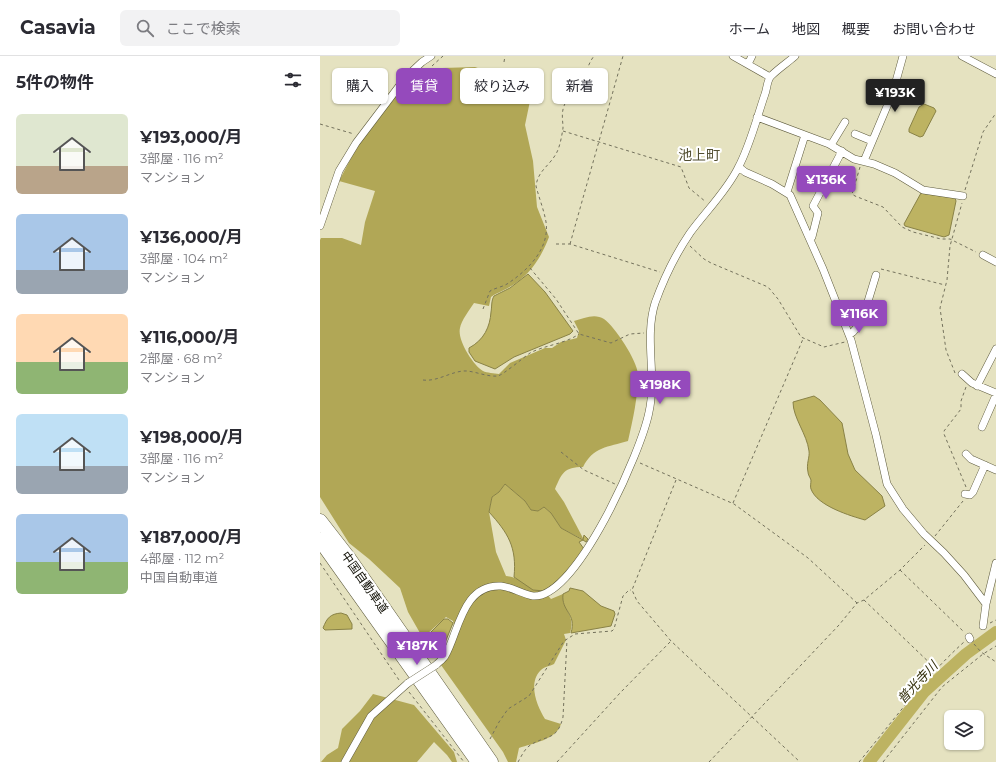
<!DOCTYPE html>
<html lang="ja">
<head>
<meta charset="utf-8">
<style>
  body { margin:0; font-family:Montserrat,"Noto Sans JP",sans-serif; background:#f2f2f3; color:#2b2b33; height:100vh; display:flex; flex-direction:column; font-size:15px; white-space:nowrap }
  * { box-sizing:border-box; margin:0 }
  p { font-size:13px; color:#7c7c81 }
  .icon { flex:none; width:22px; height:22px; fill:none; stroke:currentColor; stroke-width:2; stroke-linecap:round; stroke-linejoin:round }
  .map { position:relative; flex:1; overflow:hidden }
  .side { display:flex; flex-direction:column; background:#fff; width:320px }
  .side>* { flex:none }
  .hud { position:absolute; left:12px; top:12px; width:380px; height:36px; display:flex; gap:8px }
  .buttons { position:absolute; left:624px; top:654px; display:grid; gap:8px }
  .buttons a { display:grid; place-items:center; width:40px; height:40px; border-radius:6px; background:#fff; box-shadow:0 1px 3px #0004; font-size:20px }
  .price { position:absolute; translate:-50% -34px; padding:0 9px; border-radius:4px; background:#954abc; color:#fff; font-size:13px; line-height:26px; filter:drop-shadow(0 1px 2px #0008) }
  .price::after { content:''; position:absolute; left:50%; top:24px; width:12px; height:9px; margin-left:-6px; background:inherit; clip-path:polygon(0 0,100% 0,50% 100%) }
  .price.on { background:#222; color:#fff }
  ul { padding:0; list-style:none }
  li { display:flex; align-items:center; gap:12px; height:100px; padding:0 16px }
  li span { display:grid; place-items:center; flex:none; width:112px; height:80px; border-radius:6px; color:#555 }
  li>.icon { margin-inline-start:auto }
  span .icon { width:48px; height:48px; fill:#fffc; stroke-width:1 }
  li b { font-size:17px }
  h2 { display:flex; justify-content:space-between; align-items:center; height:48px; padding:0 16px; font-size:17px }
  .tag { padding:0 14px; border-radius:6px; background:#fff; box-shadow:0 1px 3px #0004; font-size:14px; line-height:36px }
  .tag.on { background:#954abc; color:#fff }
  header { display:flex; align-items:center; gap:24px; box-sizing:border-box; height:56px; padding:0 20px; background:#fff; border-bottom:1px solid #e1e1e2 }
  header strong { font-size:19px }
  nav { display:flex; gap:22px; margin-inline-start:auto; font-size:14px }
  .search { width:280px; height:36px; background:#f2f2f3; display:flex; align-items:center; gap:10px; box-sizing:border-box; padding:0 14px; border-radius:6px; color:#7c7c81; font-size:15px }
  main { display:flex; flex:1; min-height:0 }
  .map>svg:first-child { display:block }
  .forest { fill:#b1a756 }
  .water { fill:#bdb362; stroke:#898246 }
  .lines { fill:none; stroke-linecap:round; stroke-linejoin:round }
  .river { stroke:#bdb362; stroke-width:12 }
  .street-casing { stroke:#5f5c3e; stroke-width:8 }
  .highway-casing { stroke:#5f5c3e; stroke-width:15 }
  .path { stroke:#73715c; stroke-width:1; stroke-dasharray:3 3; stroke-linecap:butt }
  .street { stroke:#fff; stroke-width:7 }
  .highway { stroke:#fff; stroke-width:14 }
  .street-bridge-casing { stroke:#5f5c3e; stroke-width:8; stroke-linecap:butt }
  .street-bridge { stroke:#fff; stroke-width:7 }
  .labels { text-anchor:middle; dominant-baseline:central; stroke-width:4; stroke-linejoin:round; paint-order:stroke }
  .street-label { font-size:12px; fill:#0f0e04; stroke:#fff }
  .water-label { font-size:13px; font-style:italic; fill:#34300b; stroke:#fff }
  .quarter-label { font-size:14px; fill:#524f32; stroke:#fff }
</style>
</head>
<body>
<header>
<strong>Casavia</strong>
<div class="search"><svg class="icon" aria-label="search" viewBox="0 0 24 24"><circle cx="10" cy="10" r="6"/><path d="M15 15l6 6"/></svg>ここで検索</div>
<nav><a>ホーム</a><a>地図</a><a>概要</a><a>お問い合わせ</a></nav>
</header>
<main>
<section class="side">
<h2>5件の物件<svg class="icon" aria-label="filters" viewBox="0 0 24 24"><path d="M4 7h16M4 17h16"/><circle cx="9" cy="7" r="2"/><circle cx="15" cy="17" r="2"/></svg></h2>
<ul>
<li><span style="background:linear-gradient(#dfe7d0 65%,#b9a48a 0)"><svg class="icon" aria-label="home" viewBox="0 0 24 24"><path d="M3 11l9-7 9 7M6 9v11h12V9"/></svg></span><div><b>¥193,000/月</b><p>3部屋 · 116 m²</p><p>マンション</p></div></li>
<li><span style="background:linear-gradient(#a9c7e8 70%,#9aa5b1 0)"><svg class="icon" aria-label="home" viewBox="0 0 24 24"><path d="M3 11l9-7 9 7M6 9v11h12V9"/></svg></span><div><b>¥136,000/月</b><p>3部屋 · 104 m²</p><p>マンション</p></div></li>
<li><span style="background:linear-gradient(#ffd9b3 60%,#8fb573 0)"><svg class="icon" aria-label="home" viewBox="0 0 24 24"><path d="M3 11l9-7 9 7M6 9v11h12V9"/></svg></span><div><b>¥116,000/月</b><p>2部屋 · 68 m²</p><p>マンション</p></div></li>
<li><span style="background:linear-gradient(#bfe0f5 65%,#9aa5b1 0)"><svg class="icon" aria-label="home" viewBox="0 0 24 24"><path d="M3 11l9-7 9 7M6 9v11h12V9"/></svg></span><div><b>¥198,000/月</b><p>3部屋 · 116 m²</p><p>マンション</p></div></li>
<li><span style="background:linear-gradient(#a9c7e8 60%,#8fb573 0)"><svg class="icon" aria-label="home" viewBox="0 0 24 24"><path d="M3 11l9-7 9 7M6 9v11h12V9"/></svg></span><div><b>¥187,000/月</b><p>4部屋 · 112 m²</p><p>中国自動車道</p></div></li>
</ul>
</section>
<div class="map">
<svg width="676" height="706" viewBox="0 0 676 706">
  <rect width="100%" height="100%" fill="#e5e2c0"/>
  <path class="forest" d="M155,11L169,16L195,19L210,45L205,69L213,105L217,151L229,181C220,204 210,219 188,232C183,235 176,237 171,241L169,250L154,247C150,253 141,265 140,272C137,284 153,309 163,315C167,317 174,317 179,318L190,307L225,292H232L241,286L257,282L259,275L254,265C264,262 275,257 284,263C295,271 317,304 318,318C318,341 313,363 308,385C288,391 273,391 263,411C244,411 242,417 235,433L244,446L264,484L241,472L231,457L224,451L218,455L211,454L205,445L185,428L179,436L172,441L169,456L176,496L186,520C204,522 206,533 224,535L231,543L243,538C242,556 256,557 250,577L244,578L246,584L234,608C230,610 223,611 220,615C208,628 217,650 225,663L241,668C236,684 213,687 199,692L196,706H188L183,696L121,609L136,582L133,565L126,561L106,579L100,577L88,556L80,532L49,503L29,487L0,441V184L1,182H22L41,189L45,166L55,135L19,125L38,89L61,57L92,21L122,12Z
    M53,638L94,649L134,696L137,706H132L127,699L114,686L97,706H1L7,699L18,692L22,673L40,655Z"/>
  <path class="water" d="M604,48L614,52L616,55L603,80L600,81L589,76V73L599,51Z
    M601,137L635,142L636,145L629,179L624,181L585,170L584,168Z
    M208,218L225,236L253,275L250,278L194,301L175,313L155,305L149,296V292C164,284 170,271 171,256C172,251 171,245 174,240L190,232Z
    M494,340L500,344L522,367L528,398L535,414L562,440L565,450L545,464C531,460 497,450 491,433C490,431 491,427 491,424C490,421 488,419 488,416C486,408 490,401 489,395C487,378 473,362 473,346Z
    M185,428L205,445L211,454L218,455L224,451L231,457L241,472L263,484L264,479L268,483L266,486L263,484L259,486L264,493L257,508L225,535L213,534L194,521C197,491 188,477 169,456L172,441L179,436Z
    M250,532L263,535L281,550L294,555L295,558L291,570L251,577C257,557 241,556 243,538L249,535Z
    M21,557L27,559L32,568V573L5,574L3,572C7,562 10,558 21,557Z
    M124,563H128L133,567L120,599L118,598L107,582L108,579Z"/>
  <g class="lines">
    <path class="river" d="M549,706L604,636L646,598L676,576"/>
    <g class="street-casing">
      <path id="street" d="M413,0L450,21
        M642,0L676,18
        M428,8L432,0
        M437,61L509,88L534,103L554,108L575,117L603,134L643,140
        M535,78L552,85
        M511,89L525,66
        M544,105L573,36L583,0
        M419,111L425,116L452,128L470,139L503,213L531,284L556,379L567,428L583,453L604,478L624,497L644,519L666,548L663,570
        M467,136L485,79
        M0,170L19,115L36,87L86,21L102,6L111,0
        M490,183L492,181L498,157L493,150L522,95
        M663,199L676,206
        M529,279L533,276L542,265L556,219
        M642,318L652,327L676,337
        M657,330L676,293
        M662,371L676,339
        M646,398L651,403L676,414
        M645,438L650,439L653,436L665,409
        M666,548L676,507
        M649,581L650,583
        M116,609C119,606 123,603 125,600C139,576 142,528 181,530C192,531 202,538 213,540C257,543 322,393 329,356C337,320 324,282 335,247C344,222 355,199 370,177C386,155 406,136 418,112C430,90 437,61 445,38C447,33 447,24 451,20C458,13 467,7 475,0
        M25,706L51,660L88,627"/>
    </g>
    <g class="highway-casing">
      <path id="highway" d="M0,465L28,501L171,706
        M0,484L158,706"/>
    </g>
    <path class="path" d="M184,6L185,0
      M112,10L123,0
      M0,68L34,78
      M243,75L361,111L369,132L386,146
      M540,111L533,135L532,138L535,140L563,151L582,171L593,176L621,183H630L656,196
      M645,134L663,76L676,57
      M236,188H250L340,216
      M250,188L303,0
      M370,190L384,203L391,207L448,231L458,243L481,281L504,291L525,286
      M210,212L236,243L259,278L291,287L310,278L324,277
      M561,213L625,229
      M163,253L170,235C175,232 182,231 187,228C207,215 230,193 226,166C224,154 219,142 216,130C218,114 230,110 237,96C240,90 242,79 243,72C243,65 241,58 244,50C247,41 255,36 260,28C266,20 267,9 274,0
      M635,317L626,294L620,252L627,224L630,190L642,147
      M103,324C118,326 133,314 147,315C157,316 168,321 178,320C184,318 203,302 210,297C225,289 245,288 259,278
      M241,396L264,414L295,428
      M320,407L414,448L488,502L537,547
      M356,424L312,534L317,545L351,585L480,706
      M646,431L624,378V375L641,353V345L646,331
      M413,447L483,283
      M615,480L643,445
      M0,507L79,624
      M580,514L644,576
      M544,544L616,613
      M670,567L676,564
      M654,588L661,596L676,606
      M89,636L144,706
      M170,683L179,666L188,653L209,640L244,585L255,578L292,575L294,573L303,540L309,534H311
      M198,706C201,701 204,694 209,690C226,678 237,686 243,661L247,584
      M237,706L300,637L351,585
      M389,706L519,569L537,547L544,544L580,514L605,489
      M539,706C573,665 604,622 644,586
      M563,706L622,631L663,598L676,590"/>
    <use href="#street" class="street"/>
    <use href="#highway" class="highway"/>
    <g class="street-bridge-casing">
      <path id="street-bridge" d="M88,627L116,609"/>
    </g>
    <use href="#street-bridge" class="street-bridge"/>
  </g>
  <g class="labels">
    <g class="street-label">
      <text transform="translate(45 526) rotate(55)">中国自動車道</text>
    </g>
    <g class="water-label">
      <text transform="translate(597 626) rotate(-47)">普光寺川</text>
    </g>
    <g class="quarter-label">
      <text x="379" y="99">池上町</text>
    </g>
  </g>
</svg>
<div class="buttons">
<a><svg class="icon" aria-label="layers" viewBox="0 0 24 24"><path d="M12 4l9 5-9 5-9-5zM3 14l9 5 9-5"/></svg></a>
</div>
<b class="price on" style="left:575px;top:57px">¥193K</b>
<b class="price" style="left:506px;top:144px">¥136K</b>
<b class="price" style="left:539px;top:278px">¥116K</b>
<b class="price" style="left:340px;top:349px">¥198K</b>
<b class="price" style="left:97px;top:610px">¥187K</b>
<div class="hud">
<a class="tag">購入</a>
<a class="tag on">賃貸</a>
<a class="tag">絞り込み</a>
<a class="tag">新着</a>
</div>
</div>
</main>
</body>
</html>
